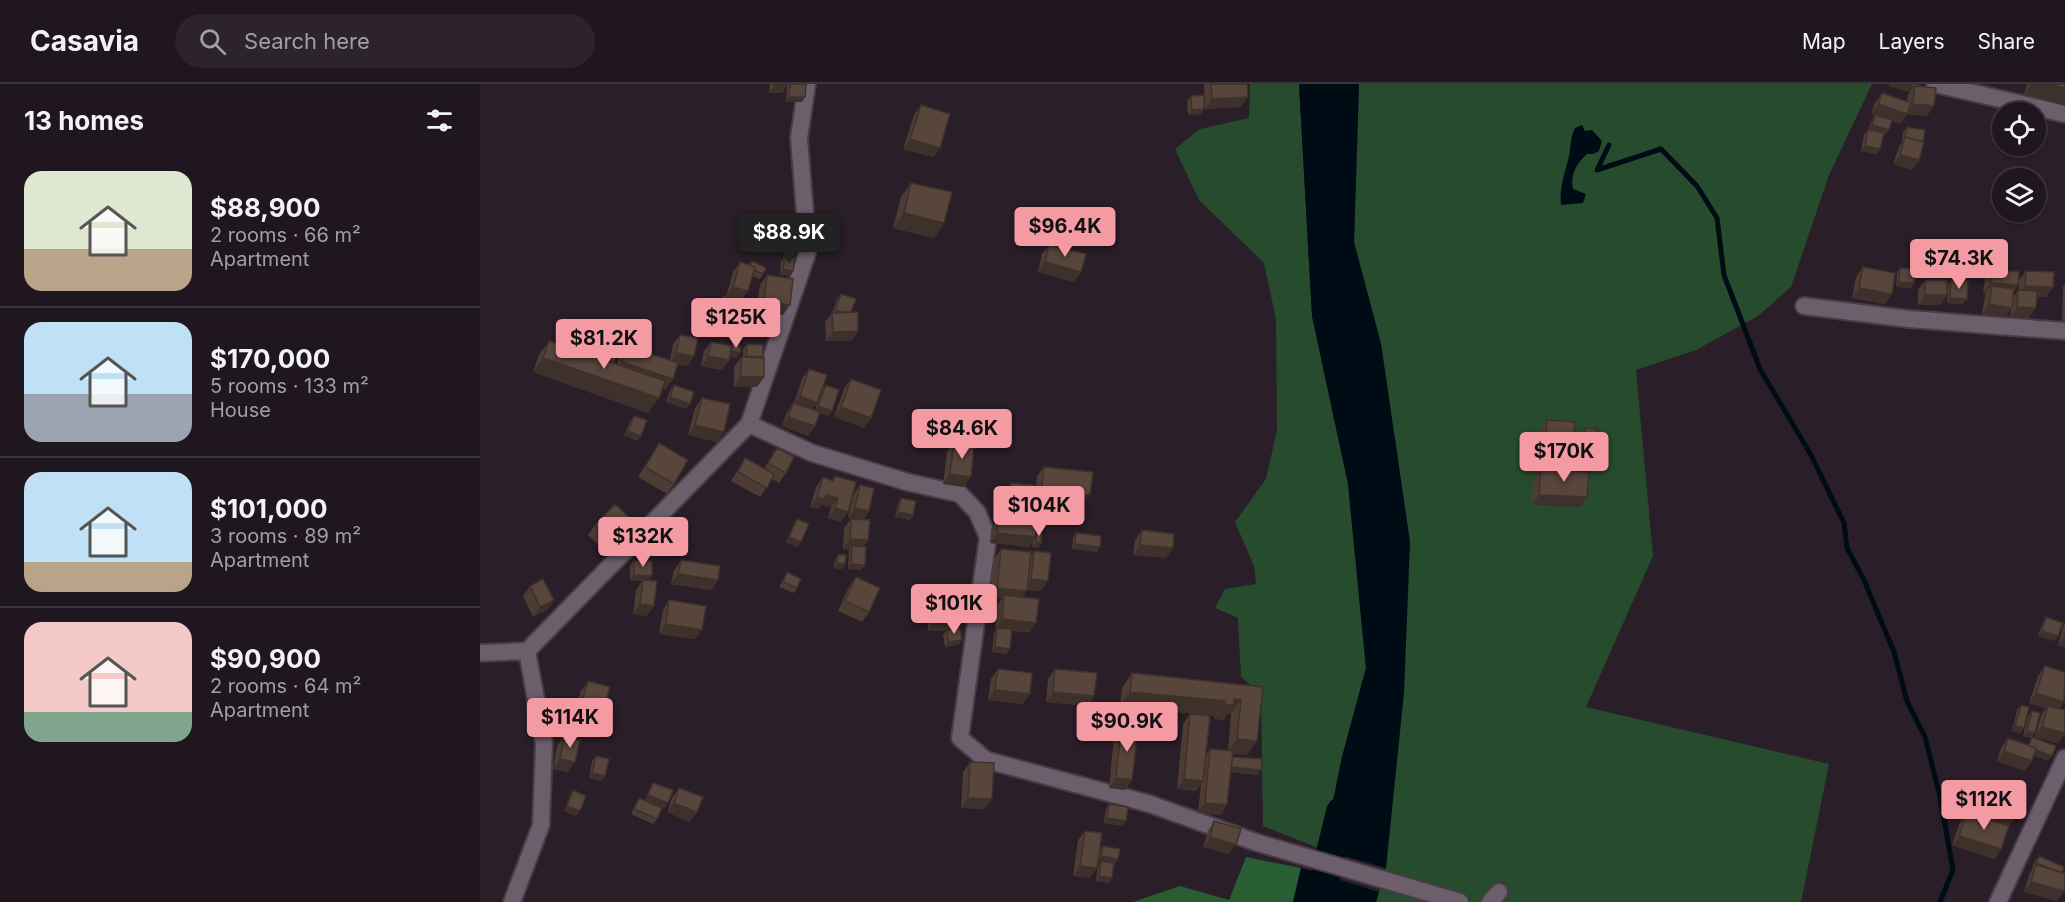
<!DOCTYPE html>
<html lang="en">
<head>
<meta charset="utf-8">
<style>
  body { margin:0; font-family:Inter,sans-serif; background:#2d232c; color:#f1f3f6; height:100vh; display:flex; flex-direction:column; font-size:22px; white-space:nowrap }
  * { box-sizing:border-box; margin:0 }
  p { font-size:20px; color:#a29fa4 }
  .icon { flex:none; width:33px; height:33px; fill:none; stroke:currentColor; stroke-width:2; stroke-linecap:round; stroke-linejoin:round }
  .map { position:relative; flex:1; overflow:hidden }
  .side { display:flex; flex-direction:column; background:#20161f; width:480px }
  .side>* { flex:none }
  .fabs { position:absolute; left:1512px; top:18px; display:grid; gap:12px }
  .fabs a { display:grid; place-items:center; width:54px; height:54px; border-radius:50%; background:#20161f; box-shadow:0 2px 4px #0004,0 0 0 2px #3d353d; font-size:30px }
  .price { position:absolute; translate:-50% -51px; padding:0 14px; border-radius:6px; background:#f49aa2; color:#111; font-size:20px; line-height:39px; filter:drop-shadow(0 2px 3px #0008) }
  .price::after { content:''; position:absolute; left:50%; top:36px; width:18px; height:14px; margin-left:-9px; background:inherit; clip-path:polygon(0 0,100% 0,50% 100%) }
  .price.on { background:#222; color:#fff }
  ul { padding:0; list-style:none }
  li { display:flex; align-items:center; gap:18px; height:150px; padding:0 24px }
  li+li { border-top:2px solid #3d353d }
  li span { display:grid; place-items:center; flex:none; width:168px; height:120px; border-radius:18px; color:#555 }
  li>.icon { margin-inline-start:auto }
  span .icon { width:72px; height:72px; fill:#fffc; stroke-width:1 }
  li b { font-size:26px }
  h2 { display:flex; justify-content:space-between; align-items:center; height:72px; padding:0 24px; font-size:26px }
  header { display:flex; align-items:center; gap:36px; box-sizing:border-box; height:84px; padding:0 30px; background:#20161f; border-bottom:2px solid #3d353d }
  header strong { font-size:28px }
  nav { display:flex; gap:33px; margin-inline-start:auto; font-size:21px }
  .search { width:420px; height:54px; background:#2d232c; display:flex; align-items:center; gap:15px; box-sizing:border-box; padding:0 21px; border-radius:33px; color:#a29fa4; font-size:22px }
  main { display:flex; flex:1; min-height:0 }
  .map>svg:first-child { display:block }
  .green { fill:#274c2d }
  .forest { fill:#295d34 }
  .water { fill:#000c15 }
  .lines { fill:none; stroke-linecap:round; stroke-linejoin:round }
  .stream { stroke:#000c15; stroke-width:5 }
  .river { stroke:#000c15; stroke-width:30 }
  .minor-casing { stroke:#473d46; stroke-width:20 }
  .minor { stroke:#6d5e6c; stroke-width:16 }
  .wall { fill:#4c3c34 }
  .shaded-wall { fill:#3e312b }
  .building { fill:#58463d; stroke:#3e312b; stroke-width:1.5 }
</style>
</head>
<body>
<header>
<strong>Casavia</strong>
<div class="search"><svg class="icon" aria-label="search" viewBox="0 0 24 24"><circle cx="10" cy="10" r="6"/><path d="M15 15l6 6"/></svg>Search here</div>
<nav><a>Map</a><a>Layers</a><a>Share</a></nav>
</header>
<main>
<section class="side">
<h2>13 homes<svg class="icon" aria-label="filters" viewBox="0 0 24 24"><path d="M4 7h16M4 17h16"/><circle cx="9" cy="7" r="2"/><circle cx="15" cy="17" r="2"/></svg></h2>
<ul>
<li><span style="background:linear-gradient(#dfe7d0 65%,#b9a48a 0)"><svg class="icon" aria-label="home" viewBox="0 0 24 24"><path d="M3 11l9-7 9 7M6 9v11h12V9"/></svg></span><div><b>$88,900</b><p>2 rooms · 66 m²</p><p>Apartment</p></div></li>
<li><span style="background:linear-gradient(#bfe0f5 60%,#9aa5b1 0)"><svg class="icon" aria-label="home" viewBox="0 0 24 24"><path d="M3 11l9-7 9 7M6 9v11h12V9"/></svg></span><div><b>$170,000</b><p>5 rooms · 133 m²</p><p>House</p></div></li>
<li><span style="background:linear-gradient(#bfe0f5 75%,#b9a48a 0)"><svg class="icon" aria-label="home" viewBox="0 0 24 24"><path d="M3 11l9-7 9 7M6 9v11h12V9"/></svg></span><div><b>$101,000</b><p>3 rooms · 89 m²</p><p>Apartment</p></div></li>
<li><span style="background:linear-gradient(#f6c9c9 75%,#7fa58c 0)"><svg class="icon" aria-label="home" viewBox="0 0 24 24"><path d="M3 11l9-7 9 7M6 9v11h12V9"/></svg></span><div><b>$90,900</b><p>2 rooms · 64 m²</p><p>Apartment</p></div></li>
</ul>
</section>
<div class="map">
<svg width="1585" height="818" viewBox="0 0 1585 818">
  <rect width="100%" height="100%" fill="#2a1e29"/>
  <path class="green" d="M770,0H819L832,232L868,400L886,584L862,673L843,766L783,742L781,610L761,593L758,534L735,524L745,505L776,500L774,482L755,438L786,395L797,346L796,235L784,179L719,116L695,65L720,45L769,34Z
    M879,0H1392L1349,91L1311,203L1278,232L1216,266L1156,286L1173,472L1106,623L1349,680L1321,818H896L906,784L930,458L901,260L874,158Z"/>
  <path class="forest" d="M766,773L821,784L813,818H653L700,802L749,816Z"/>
  <path class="water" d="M819,0H879L874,158L901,260L930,458L924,609L906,784L843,766L862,673L886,584L868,400L832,232Z
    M1102,41L1105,47L1112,46L1122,57L1119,67L1113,70H1107C1097,79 1090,90 1093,105L1106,110L1103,119L1081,121C1079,103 1085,89 1089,72C1091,62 1090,54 1095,44Z
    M821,784L899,808L896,818H813Z"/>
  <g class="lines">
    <path class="stream" d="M1129,61L1117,86L1181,65L1217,102L1237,134L1244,191L1280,285L1331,371L1364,439L1367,464L1384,496L1414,568L1427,617L1445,653L1460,712L1473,786L1460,818"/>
    <path class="river" d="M839,818L861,728"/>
    <g class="minor-casing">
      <path id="minor" d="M1455,0L1585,30
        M1324,222L1429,235L1585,247
        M269,340L332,369L427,398L480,410L497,428L508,453L480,654L506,676L670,720L775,758L980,818
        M0,569L47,567L269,340L328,167L319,54L327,0
        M32,818L61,741L64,659L47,567
        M1010,818L1019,808
        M1518,818L1585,674"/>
    </g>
    <use href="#minor" class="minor"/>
  </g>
  <path class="wall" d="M287,0H308L302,9H289L290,0Z
    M308,0H326L322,18H306L307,3Z
    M724,0H767L768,13L761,23L725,25Z
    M1410,0H1439L1438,2L1447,32L1427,30L1420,40L1412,37L1409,46L1405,51H1403L1397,70L1381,67L1384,51L1388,46L1392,36L1395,31L1391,30L1395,19L1402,9L1427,17L1428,11L1430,8L1409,2Z
    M1547,0H1585L1544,10Z
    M711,12L721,30L708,31L707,17Z
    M441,21L460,64L453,73L423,65L434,31Z
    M1427,43L1439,76L1432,86L1413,80L1419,63L1422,58L1423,48Z
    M431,99L464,139L454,154L413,144L421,113Z
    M569,161L601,188L594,198L558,188L562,170Z
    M305,172L310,192L300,190L301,177Z
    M272,177L283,190L280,195L272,192L261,217L246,213L253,188L260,178L269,181Z
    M1383,183L1405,220L1372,214L1376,193Z
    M1420,184L1434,199L1431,204L1416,203L1417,189Z
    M1512,185L1538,201L1533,209V213L1539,206V196L1546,187L1573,203L1566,213H1557L1549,234L1530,233L1531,225L1525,233L1502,230L1505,212L1506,209H1503L1505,195Z
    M287,191L303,231L299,230L290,250L262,245L265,230L272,220L277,221L280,201Z
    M1445,196L1467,211L1460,221H1438V206Z
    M1471,196L1483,220L1467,219L1468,201Z
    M1585,200V238H1582L1583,203Z
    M361,210L371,228V257H346L345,238L352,229L357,215Z
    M244,212L254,235L237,229L241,217Z
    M92,237L134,279L137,280L140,272L147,262L190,276L193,260L200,251L214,272L207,282L198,280L186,305L182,304L168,329L53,288L59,271L69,257L80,260L85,247Z
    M231,258L260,269L256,274L250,273L249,276L242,286L221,282L224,267Z
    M267,260L283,273L284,293L277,303H254V283L261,273H263V265Z
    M329,285L337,319L332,325L335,326L342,306L346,301L348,332L340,329L335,342L328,352L302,342L307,328L314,319L322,295Z
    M371,295L384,344L354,333L364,305Z
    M194,301L206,325L186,318L190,306Z
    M222,314L237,358L208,351L215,324Z
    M154,332L158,357L144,352L150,337Z
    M478,334L498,365H494L484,403L463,400L467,368L471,362H469L471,344Z
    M1067,336L1087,361L1059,359L1060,346Z
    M1105,344L1112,363L1101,362L1102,349Z
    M179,359L194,400L187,410L158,393Z
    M297,364L306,389L299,399L292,395L280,413L251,397L265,374L284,385Z
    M564,383L603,420L594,419L593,431L586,441L539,435L540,421L543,416L526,415L527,404L531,399L553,412H555L557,392Z
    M1061,385L1107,413L1101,423L1052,421L1054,395Z
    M355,392L361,438L348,434L351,423L341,421L338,425L330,423L336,403L343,393L352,396Z
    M380,401L389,427L384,435L388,456L383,463L385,481L381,486L368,485L369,467L370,466L363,465L364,444L371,435L368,434L373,411Z
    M421,414L433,431L430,436L415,433L418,419Z
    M317,435L321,458L317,463L306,458L314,440Z
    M518,435L556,448L561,459L558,464L552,463L553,458L549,463L510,459L511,445Z
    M154,438L147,448L127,469L108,451L115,441Z
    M662,446L686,474L653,471L655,456Z
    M596,449L620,463L617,468L592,465L593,454Z
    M521,465L550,473L554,467L561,507L547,506L542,513L550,548L531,547L530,565L526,570L512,568L514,549L517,545H515L517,521L522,515L510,513L514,475Z
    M358,471L365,480L362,485L354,484L355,476Z
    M201,476L238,496L231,506L191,500L194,486Z
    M154,477L172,492L169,496L167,532L153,530L156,506L162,497L150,496V482Z
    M307,488L317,504L314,509L299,503Z
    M376,493L389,528L382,538L358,527L369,503Z
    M50,502L74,516L67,526L53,533L43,512Z
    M189,516L215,555L179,550L183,526Z
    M454,518L477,536L470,546L448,547L447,527Z
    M1566,533L1578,552L1574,557L1558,552L1563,538Z
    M1585,539V563L1578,561L1583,542Z
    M467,546L482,556L478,561L465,563L463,551Z
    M1565,582L1579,625L1585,626V650L1578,659L1555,653L1561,632L1566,624L1549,619L1558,592Z
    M518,585L543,620L508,616L511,595Z
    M575,585L614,612L608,622L566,618L568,595Z
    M652,589L783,603L777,657L767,671L753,670V673L777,691L751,688L741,731L718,728L721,700L716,707L697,705L703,640L710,630L726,671L730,665L748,667L751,630H747L744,636L734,635L735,632L640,622L642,604Z
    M108,597L123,627L116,637L94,630L101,607Z
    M1541,621V649L1532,647L1537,626Z
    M1552,627L1555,649L1551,654L1543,652L1548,632Z
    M641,643L652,696L645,706L629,704L634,653Z
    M84,653L95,678L88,688L73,685L77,662Z
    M1552,653L1568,677L1554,671L1552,677L1545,687L1517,677L1521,664L1528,654L1548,661Z
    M116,672L125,692L121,697L109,694L112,677Z
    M490,678L505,725L481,724L483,688Z
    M173,699L185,724L168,718L177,735L173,740L151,730L159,714L165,716L170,704Z
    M199,704L210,738L187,728L192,714Z
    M93,706L96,732L84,727L90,711Z
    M1520,706L1535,734L1529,742L1521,765L1514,775L1472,761L1480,738L1487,728L1505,734L1513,716Z
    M629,720L646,737L642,742L624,739L626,725Z
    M734,737L749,770L723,763L728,747Z
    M605,747L610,794L593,792L598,756Z
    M623,762L635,780H634L632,794L629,799L616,797L618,782L621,778L618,777L619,767Z
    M1559,772L1582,788L1584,807L1577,817L1544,808L1549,791L1553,784H1552L1555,777Z"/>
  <path class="shaded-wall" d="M295,0H308L302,9H289Z
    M1411,0H1423L1434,3L1430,8L1409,2Z
    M1551,0H1570L1585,4V22L1544,10Z
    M309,13H325L322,18H306Z
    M768,13L761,23L725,25L732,15Z
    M1398,20L1426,29L1433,20L1454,22L1447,32L1427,30L1420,40L1391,30Z
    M724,25L721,30L708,31L712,26Z
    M1392,41L1409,46L1405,51L1388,46Z
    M430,55L460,64L453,73L423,65Z
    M1385,62L1400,65L1397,70L1381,67Z
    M1420,71L1439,76L1432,86L1413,80Z
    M424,129L464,139L454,154L413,144Z
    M565,178L601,188L594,198L558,188Z
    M303,185L313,187L310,192L300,190Z
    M1419,198L1434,199L1431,204L1416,203Z
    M1510,199L1538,201L1532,211L1512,202L1506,209H1503Z
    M1545,202L1573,203L1566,213L1539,212Z
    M253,203L268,207L261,217L246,213Z
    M1379,204L1412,210L1405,220L1372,214Z
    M1445,211H1467L1460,221H1438Z
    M1470,214L1487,215L1483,220L1467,219Z
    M284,217L310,221L303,231L277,227Z
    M1509,220L1532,224L1525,233L1502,230Z
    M1537,223L1556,224L1549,234L1530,233Z
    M240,224L258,230L254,235L237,229Z
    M269,235L297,240L290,250L262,245Z
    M378,247L371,257H346L353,248Z
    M84,258L134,278L128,288L77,268Z
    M250,267L260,269L256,274L247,272Z
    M196,269L214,272L207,282L189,279Z
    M228,272L249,276L242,286L221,282Z
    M63,274L179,314L168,329L53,288Z
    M142,278L193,295L186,305L135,288Z
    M261,293H284L277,303H254Z
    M320,312L337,319L330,328L313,322Z
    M190,313L210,320L206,325L186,318Z
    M338,322L352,327L348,332L335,327Z
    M361,323L391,334L384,344L354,333Z
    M308,333L335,342L328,352L302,342Z
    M215,341L244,348L237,358L208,351Z
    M148,347L161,352L158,357L144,352Z
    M1066,349L1094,351L1087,361L1059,359Z
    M476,352L505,355L498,365L473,363L474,359L471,362H469Z
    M1104,357L1115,358L1112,363L1101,362Z
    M470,390L491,393L484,403L463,400Z
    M561,406L610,411L603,420L555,416Z
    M530,410L547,411L543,416L526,415Z
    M346,411L358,414L351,423L341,421L338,425L330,423L337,413Z
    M1059,411L1107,413L1101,423L1052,421Z
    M355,424L368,428L361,438L348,434Z
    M375,424L389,427L382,437L368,434Z
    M546,426L593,431L586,441L539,435Z
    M418,428L433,431L430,436L415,433Z
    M154,438L147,448L127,469L134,459Z
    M517,449L556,453L549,463L510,459Z
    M309,453L321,458L317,463L306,458Z
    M370,455L388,456L381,466L372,462L370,466L363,465Z
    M556,458L561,459L558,464L552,463Z
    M595,460L620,463L617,468L592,465Z
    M660,461L693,464L686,474L653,471Z
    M357,479L365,480L362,485L354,484Z
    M371,480L385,481L381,486L368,485Z
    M198,490L238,496L231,506L191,500Z
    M154,491L172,492L169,497L150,496Z
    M551,495L568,497L561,507L545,505Z
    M517,504L547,507L540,517L524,511L522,515L510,513Z
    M74,516L67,526L53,533L60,523Z
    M160,520L174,522L167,532L153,530Z
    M522,535L556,539L550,548L515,545Z
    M477,536L470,546L448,547L455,537Z
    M186,540L222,546L215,555L179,550Z
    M1562,547L1578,552L1574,557L1558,552Z
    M1585,552V563L1578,561Z
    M482,556L478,561L465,563L468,558Z
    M515,563L530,565L526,570L512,568Z
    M515,606L550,610L543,620L508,616Z
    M573,608L614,612L608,622L566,618Z
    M650,608L745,617L735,632L640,622Z
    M1556,609L1584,618L1577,628L1568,622L1566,624L1549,619Z
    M754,615L761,616L751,630H747L744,636L734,635L744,620Z
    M101,620L123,627L116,637L94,630Z
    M1535,642L1544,644L1541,649L1532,647Z
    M1562,643L1585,649L1578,659L1555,653Z
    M1547,647L1555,649L1551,654L1543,652Z
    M757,655L777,657L767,671L747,669Z
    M1548,663L1572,672L1568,677L1545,668Z
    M1524,667L1552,677L1545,687L1517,677Z
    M80,675L95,678L88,688L73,685Z
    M751,683L781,686L777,691L748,688Z
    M112,689L125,692L121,697L109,694Z
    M636,694L652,696L645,706L629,704Z
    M704,695L723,697L716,707L697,705Z
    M168,711L188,719L185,724L165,716Z
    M488,714L512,715L505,725L481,724Z
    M194,719L217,728L210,738L187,728Z
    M725,719L747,721L741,731L718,728Z
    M87,722L100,727L96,732L84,727Z
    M1512,725L1535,734L1528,744L1505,735Z
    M627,734L646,737L642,742L624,739Z
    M1479,752L1521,765L1514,775L1472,761Z
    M730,753L756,761L749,770L723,763Z
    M621,772L638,775L635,780L618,777Z
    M600,782L617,784L610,794L593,792Z
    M619,792L632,794L629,799L616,797Z
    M1551,798L1584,807L1577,817L1544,808Z"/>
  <path class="building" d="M310,0H326L325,13H309Z
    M731,0H767L768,13L732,15Z
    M1423,0H1439L1438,2H1435V3Z
    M1570,0H1585V4Z
    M1435,2L1456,4L1454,22L1433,20Z
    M1402,9L1431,19L1427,30L1398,20Z
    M724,11V25L712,26L711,12Z
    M441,21L470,30L460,64L430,55Z
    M1395,31L1412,36L1409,46L1392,41Z
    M1427,43L1445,46L1443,58L1425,53Z
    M1388,46L1404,49L1400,65L1385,62Z
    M1425,53L1444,58L1439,76L1420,71Z
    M431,99L472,108L464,139L424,129Z
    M569,161L606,170L601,188L565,178Z
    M305,172L315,174L313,187L303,185Z
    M272,177L286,184L283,190L274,186L275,183L270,181Z
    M260,178L275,183L268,207L253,203Z
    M1383,183L1415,189L1412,210L1379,204Z
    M1420,184L1436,185L1434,199L1419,198Z
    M1512,185L1539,188L1538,201L1510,199Z
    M1546,187L1574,188L1573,203L1545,202Z
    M287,191L313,195L310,221L284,217Z
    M1445,196H1467V211H1445Z
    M1471,196L1488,197L1487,215L1470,214Z
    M1512,202L1534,205L1532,224L1509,220Z
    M1538,206L1557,207L1556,224L1537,223Z
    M361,210L376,215L371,228H362L355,226Z
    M244,212L262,218L258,230L240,224Z
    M272,220L300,225L297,240L269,235Z
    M378,228V247L353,248L352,229Z
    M92,237L143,257L134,278L84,258Z
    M200,251L218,254L214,272L196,269Z
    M69,257L185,297L179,314L63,274Z
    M231,258L252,262L249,276L228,272Z
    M252,260L261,263L260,269L251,267Z
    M267,260L283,261V273L266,272Z
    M147,262L198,279L193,295L142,278Z
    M261,273L284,274V293H261Z
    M329,285L347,291L337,319L320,312Z
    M371,295L401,306L391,334L361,323Z
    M194,301L214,308L210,320L190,313Z
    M346,301L359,306L352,327L338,322Z
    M222,314L250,320L244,348L215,341Z
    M313,319L340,328L335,342L308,333Z
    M154,332L167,336L161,352L148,347Z
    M478,334L507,337L505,355L476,352Z
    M1067,336L1095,338L1094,351L1066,349Z
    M1105,344L1117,345L1115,358L1104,357Z
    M179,359L208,376L194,400L165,383Z
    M474,359L494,360L491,393L470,390Z
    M297,364L314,373L306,389L288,379Z
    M265,374L294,390L287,404L258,388Z
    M564,383L613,388L610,411L561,406Z
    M1061,385L1109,388L1107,413L1059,411Z
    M355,392L376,398L368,428L355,424L358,414L346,411L345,415L337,413L343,393L353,397Z
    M531,399L554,401L553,412L530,410Z
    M380,401L394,404L389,427L375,424Z
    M547,411L594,416L593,431L546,426Z
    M421,414L436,417L433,431L418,428Z
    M135,420L154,438L134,459L115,441Z
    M317,435L329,440L321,458L309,453Z
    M371,435L390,436L388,456L370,455Z
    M518,435L557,439L556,453L517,449Z
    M662,446L694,450L693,464L660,461Z
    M556,448L562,449L561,459L556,458Z
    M596,449L621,452L620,463L595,460Z
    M372,462L386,463L385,481L371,480Z
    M521,465L551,468L547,507L517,504Z
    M554,467L571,469L568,497L551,495Z
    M358,471H366L365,480L357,479Z
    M201,476L240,482L238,496L198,490Z
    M154,477H172V492L154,491Z
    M307,488L321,495L317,504L303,498Z
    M376,493L400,504L389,528L365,517Z
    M63,495L74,516L60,523L50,502Z
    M163,496L177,497L174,522L160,520Z
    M524,511L559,515L556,539L522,535Z
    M189,516L226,522L222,546L186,540Z
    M476,516L477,536L455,537L454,518Z
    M1566,533L1583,539L1578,552L1562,547Z
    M480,544L482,556L468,558L467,546Z
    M517,544L532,545L530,565L515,563Z
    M1565,582L1585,588L1584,618L1556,609Z
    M518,585L552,589L550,610L515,606Z
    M575,585L617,589L614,612L573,608Z
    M652,589L783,603L777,657L757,655L761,616L754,615V621L744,620L745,617L650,608Z
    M108,597L130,603L123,627L101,620Z
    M1541,621L1549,623L1544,644L1535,642Z
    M1568,622L1585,626V649L1562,643Z
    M1552,627L1560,629L1555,649L1547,647Z
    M710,630L730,632L723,697L704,695Z
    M641,643L658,645L652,696L636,694Z
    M84,653L100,656L95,678L80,675Z
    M1552,653L1576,662L1572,672L1556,666V664L1549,661Z
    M1528,654L1556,664L1552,677L1524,667Z
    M730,665L753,667L747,721L725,719Z
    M116,672L129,675L125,692L112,689Z
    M753,673L782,675L781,686L751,683Z
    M490,678L514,679L512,715L488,714Z
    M173,699L193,706L188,719L168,711Z
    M199,704L223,713L217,728L194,719Z
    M93,706L106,712L100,727L87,722Z
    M1520,706L1542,715L1535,734L1512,725Z
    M159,714L182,724L177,735L154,725Z
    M629,720L648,723L646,737L627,734Z
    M1487,728L1529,742L1521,765L1479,752Z
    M734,737L761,745L756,761L730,753Z
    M605,747L622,749L617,784L600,782Z
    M623,762L640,765L638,775L621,772Z
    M1559,772L1584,783L1582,789L1571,785L1556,779Z
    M621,777L634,779L632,794L619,792Z
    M1556,781L1585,789V804L1584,807L1551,798Z"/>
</svg>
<div class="fabs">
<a><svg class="icon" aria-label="locate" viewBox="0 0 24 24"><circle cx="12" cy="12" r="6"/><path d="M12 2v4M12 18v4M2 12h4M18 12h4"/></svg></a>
<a><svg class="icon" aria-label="layers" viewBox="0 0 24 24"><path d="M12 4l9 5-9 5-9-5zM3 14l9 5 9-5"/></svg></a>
</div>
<b class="price" style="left:585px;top:174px">$96.4K</b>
<b class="price on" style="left:309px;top:180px">$88.9K</b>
<b class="price" style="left:1479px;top:206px">$74.3K</b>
<b class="price" style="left:256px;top:265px">$125K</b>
<b class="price" style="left:124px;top:286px">$81.2K</b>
<b class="price" style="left:482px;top:376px">$84.6K</b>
<b class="price" style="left:1084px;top:399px">$170K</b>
<b class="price" style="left:559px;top:453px">$104K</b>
<b class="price" style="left:163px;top:484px">$132K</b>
<b class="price" style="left:474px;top:551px">$101K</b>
<b class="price" style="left:90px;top:665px">$114K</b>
<b class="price" style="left:647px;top:669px">$90.9K</b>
<b class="price" style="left:1504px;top:747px">$112K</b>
</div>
</main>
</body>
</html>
